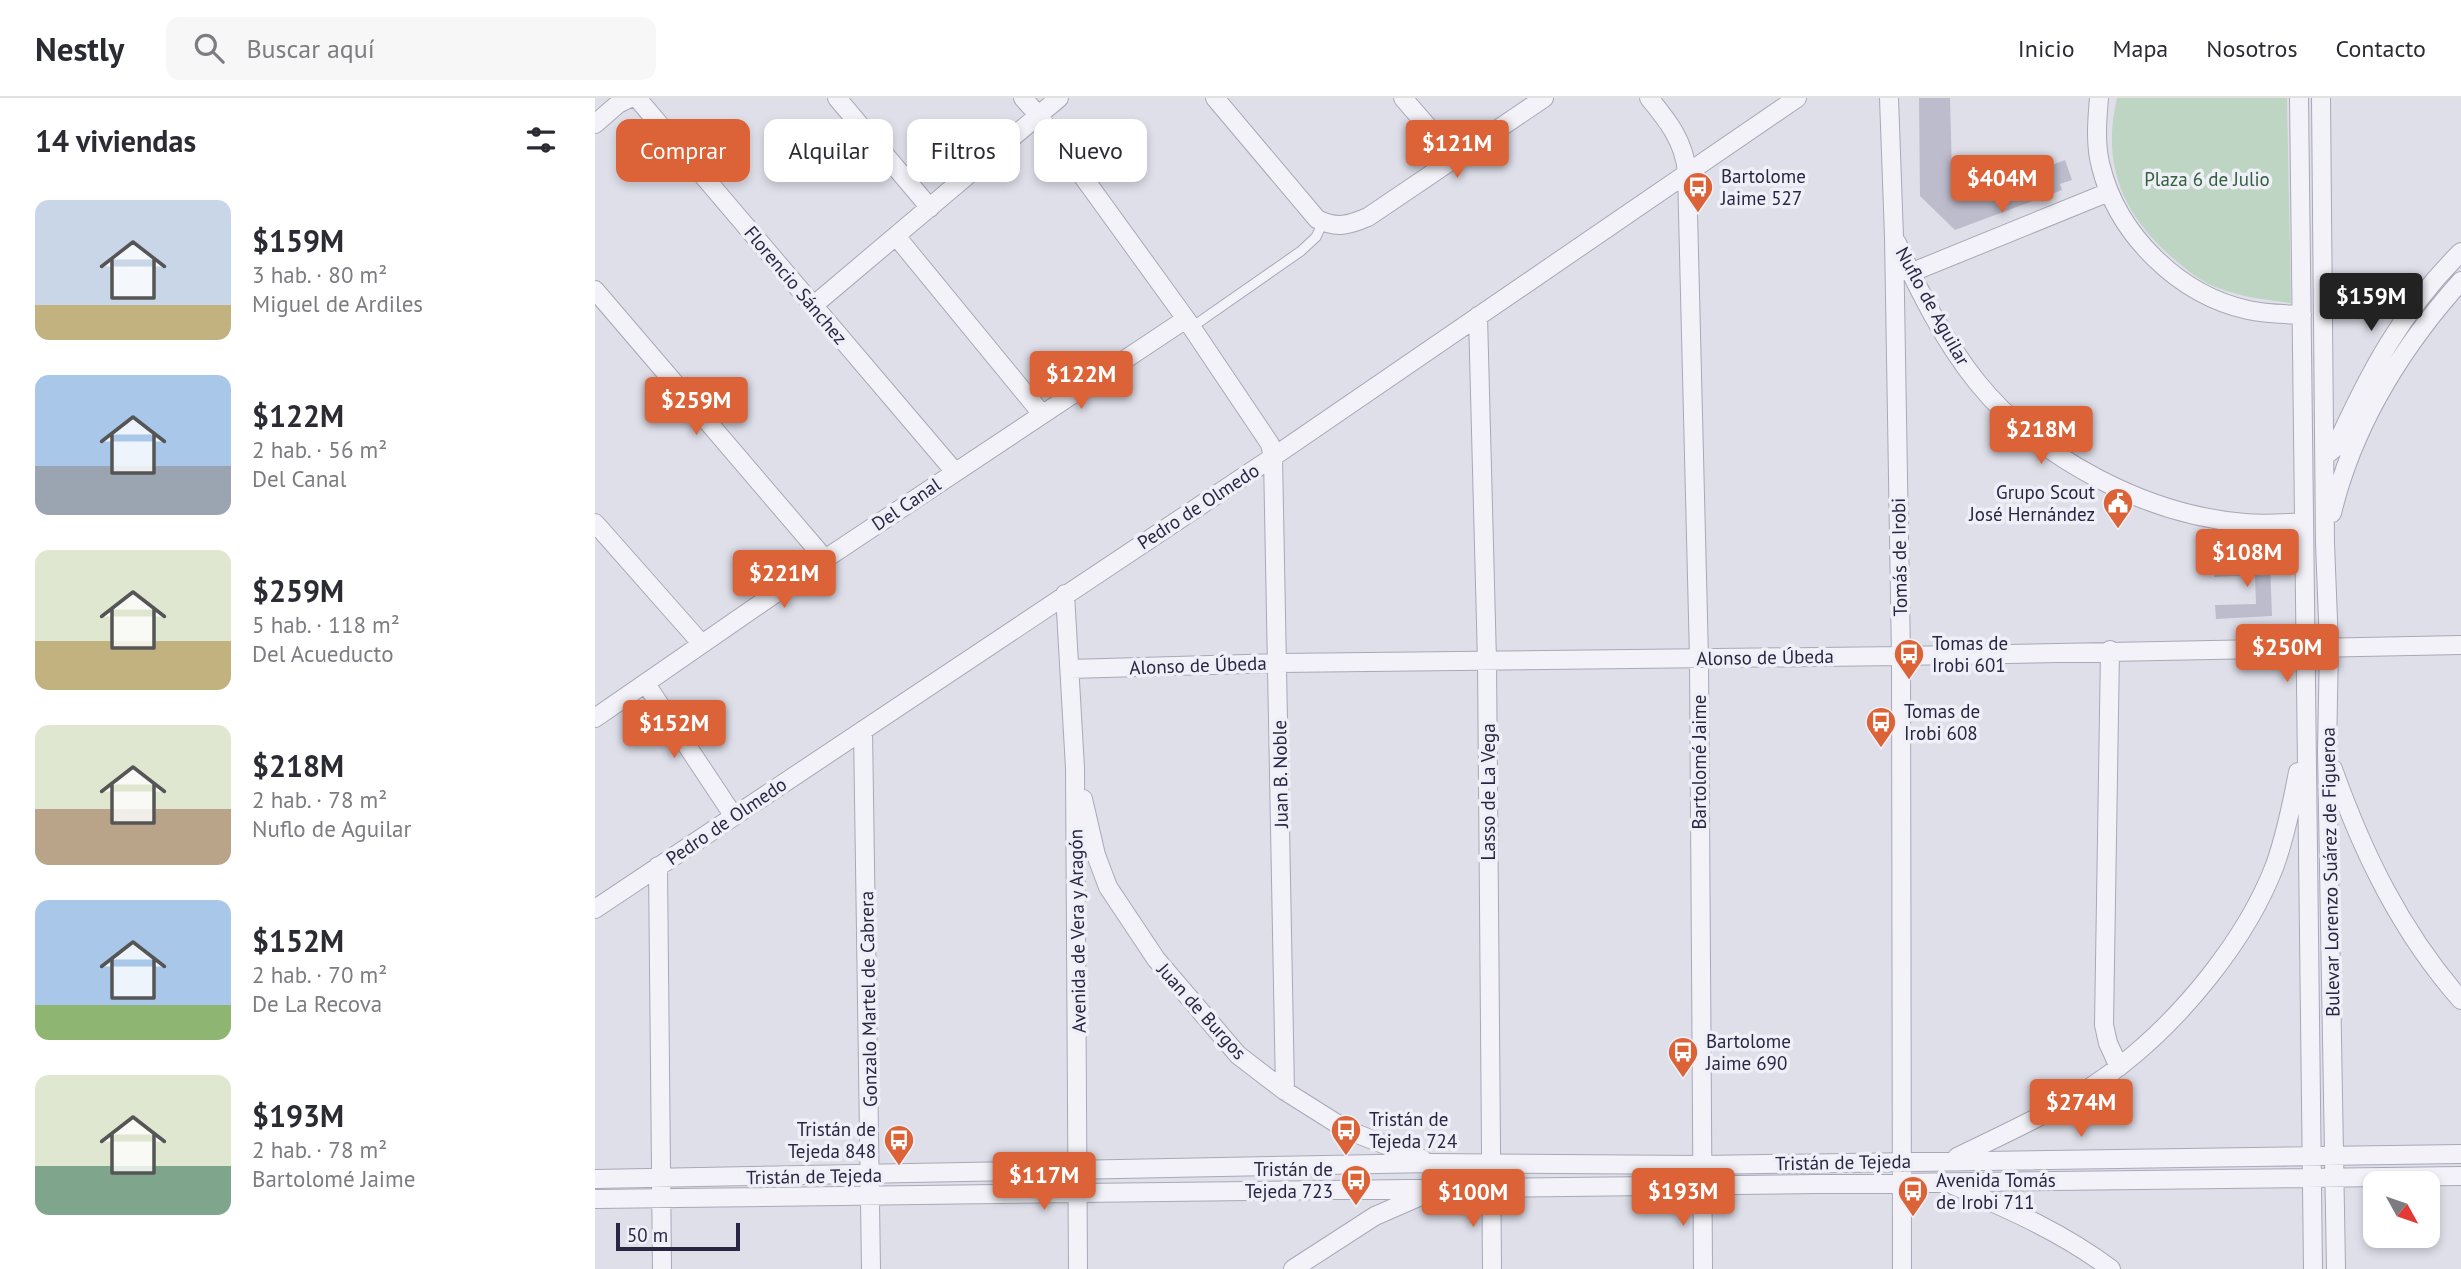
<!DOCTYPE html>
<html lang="es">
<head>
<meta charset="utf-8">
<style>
  body { margin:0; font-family:"PT Sans",sans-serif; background:#f7f7f7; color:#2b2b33; height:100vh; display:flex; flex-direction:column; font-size:26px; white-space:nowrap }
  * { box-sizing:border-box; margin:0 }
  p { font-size:23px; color:#7c7c81 }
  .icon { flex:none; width:38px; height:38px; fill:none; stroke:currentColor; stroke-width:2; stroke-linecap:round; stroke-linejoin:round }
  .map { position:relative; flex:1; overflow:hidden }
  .details { display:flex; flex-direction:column; background:#fff; width:595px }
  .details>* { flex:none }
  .banner { position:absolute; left:21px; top:21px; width:665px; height:63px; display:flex; gap:14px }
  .needle { width:46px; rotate:130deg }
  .controls { position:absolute; left:1768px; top:1073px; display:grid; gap:14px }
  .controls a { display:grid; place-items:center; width:77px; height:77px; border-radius:14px; background:#fff; box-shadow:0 4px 10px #0003; font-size:35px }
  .scale { position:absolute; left:21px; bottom:18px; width:124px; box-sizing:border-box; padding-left:7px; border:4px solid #282643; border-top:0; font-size:19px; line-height:24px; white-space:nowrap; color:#282643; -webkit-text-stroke:5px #efeff7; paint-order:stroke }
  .price { position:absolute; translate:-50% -60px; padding:0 16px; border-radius:7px; background:#dc6337; color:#fff; font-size:23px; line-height:46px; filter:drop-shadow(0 2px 4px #0008) }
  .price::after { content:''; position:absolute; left:50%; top:42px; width:21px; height:16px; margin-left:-10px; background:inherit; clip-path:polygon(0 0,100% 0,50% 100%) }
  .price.on { background:#222; color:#fff }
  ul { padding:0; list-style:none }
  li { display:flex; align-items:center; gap:21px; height:175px; padding:0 35px }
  li span { display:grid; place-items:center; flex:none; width:196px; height:140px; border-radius:14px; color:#555 }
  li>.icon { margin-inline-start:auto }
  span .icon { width:84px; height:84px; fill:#fffc; stroke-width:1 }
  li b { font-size:30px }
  h2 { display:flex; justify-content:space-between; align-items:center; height:84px; padding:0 35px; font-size:30px }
  .pill { padding:0 24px; border-radius:14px; background:#fff; box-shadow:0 4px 10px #0003; font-size:24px; line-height:63px }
  .pill.on { background:#dc6337; color:#fff }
  header { display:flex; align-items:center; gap:42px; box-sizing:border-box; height:98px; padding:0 35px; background:#fff; border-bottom:2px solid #e1e1e2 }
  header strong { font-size:33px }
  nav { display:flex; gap:38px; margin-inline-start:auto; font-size:24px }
  .search { width:490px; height:63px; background:#f7f7f7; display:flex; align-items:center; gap:18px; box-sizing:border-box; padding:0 24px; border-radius:14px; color:#7c7c81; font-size:26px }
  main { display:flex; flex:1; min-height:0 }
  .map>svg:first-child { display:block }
  .green { fill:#bfd5c3 }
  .building { fill:#bdbccd }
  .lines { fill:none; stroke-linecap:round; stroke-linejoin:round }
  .lane-casing { stroke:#a8a8b8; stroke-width:11 }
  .street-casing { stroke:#a8a8b8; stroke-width:20 }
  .lane { stroke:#f3f2f8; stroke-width:9 }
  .street { stroke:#f3f2f8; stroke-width:18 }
  .labels { text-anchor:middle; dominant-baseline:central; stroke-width:7; stroke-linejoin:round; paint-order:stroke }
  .poi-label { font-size:19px; fill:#282643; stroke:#efeff7; text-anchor:start }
  .park-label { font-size:19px; fill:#32603d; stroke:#efeff7 }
  .street-label { font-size:19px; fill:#282643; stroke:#efeff7 }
</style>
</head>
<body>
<header>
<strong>Nestly</strong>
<div class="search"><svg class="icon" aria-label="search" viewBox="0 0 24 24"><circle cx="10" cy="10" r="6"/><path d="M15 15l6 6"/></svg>Buscar aquí</div>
<nav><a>Inicio</a><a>Mapa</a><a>Nosotros</a><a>Contacto</a></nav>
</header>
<main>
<section class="details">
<h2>14 viviendas<svg class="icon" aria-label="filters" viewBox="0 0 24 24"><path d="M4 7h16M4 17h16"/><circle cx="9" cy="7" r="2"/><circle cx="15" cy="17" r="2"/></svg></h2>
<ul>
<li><span style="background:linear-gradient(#c9d6e8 75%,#c2b280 0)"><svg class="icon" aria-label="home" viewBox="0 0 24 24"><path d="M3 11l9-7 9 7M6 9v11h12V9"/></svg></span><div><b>$159M</b><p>3 hab. · 80 m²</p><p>Miguel de Ardiles</p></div></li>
<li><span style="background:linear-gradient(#a9c7e8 65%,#9aa5b1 0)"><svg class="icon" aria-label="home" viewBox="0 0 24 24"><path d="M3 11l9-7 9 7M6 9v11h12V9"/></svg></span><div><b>$122M</b><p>2 hab. · 56 m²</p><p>Del Canal</p></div></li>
<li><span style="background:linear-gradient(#dfe7d0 65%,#c2b280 0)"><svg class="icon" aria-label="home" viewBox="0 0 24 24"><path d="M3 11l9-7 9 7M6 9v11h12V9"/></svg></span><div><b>$259M</b><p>5 hab. · 118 m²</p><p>Del Acueducto</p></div></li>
<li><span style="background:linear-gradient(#dfe7d0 60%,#b9a48a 0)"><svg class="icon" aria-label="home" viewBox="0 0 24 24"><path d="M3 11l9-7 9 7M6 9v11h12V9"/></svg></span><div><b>$218M</b><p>2 hab. · 78 m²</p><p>Nuflo de Aguilar</p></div></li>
<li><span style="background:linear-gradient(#a9c7e8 75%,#8fb573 0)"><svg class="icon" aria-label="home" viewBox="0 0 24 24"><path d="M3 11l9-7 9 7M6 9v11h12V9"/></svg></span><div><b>$152M</b><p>2 hab. · 70 m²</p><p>De La Recova</p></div></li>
<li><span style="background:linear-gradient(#dfe7d0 65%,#7fa58c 0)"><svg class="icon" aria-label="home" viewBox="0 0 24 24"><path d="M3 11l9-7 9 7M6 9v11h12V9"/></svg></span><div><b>$193M</b><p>2 hab. · 78 m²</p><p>Bartolomé Jaime</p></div></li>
</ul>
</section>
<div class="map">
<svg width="1866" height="1171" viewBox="0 0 1866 1171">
  <rect width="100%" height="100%" fill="#dfdfea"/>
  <path class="green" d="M1522,0H1692L1696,205C1671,202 1647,199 1623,190C1606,184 1592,172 1579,161C1528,117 1506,67 1522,0Z"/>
  <path class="building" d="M1324,0H1355L1357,75L1374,94L1455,64L1457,67L1470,62L1477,82L1465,86L1467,92L1360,132L1325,98Z
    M1675,463L1677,518L1621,521L1620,507L1661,506L1660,477L1619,479V465Z"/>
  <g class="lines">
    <g class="lane-casing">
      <path id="lane" d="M597,229L706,153L721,139L728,124"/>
    </g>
    <g class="street-casing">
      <path id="street" d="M42,0L360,374
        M242,0L335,110
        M428,0L444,18L591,221L675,346L678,359L690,993
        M620,0L722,121C742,131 754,127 773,119L949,0
        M808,0L860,60
        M1054,0C1073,23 1089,43 1092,74L1104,560L1108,1171
        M1294,0L1299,139L1306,558L1307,1171
        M1504,0C1502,23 1500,47 1506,69C1523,137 1584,197 1653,212C1671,216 1689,216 1707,217
        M1704,0L1718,1171
        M1726,0L1730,445L1734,548L1732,653L1741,1171
        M0,26L23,6L35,0
        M301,138L447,316
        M1302,145C1324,193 1349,243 1382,284C1444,361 1552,417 1650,425C1670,427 1690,425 1709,424
        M1315,175L1514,94
        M0,192L230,461
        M219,207L464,0
        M883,218L892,563L897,1171
        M1730,358L1740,350C1774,275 1807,212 1866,154
        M1737,415C1758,328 1807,249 1866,183
        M0,425L106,545
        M470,496L480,670L483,1171
        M1515,552L1509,927L1513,945L1524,969
        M475,571L683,565L1306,558L1866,547
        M51,586L138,717
        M0,620L230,461L591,221
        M268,632L276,1171
        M1738,671C1768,755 1806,834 1866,902
        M488,701L501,757L513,789L561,861L643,957L690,993L752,1032L827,1061
        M63,768L67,1171
        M0,811L678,359L1202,0
        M1362,1059C1417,1032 1477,1006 1525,968C1587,920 1652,841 1680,767C1691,736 1697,706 1703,674
        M0,1081L837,1065L1106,1067L1866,1056
        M1358,1087C1413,1111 1467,1134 1516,1171
        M0,1101L1866,1078
        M698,1171L780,1118L835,1094"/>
    </g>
    <use href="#lane" class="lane"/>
    <use href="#street" class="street"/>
  </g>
  <defs>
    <g id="bus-pin" transform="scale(1.575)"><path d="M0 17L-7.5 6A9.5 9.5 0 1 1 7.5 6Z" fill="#dc6337" stroke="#efeff7"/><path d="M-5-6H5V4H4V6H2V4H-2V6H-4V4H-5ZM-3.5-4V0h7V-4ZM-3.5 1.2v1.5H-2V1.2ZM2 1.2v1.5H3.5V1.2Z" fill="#fff"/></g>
    <g id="civic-pin" transform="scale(1.575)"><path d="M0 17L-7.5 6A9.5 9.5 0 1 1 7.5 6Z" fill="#dc6337" stroke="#efeff7"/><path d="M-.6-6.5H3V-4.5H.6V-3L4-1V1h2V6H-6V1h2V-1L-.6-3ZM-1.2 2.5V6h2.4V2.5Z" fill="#fff"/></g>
  </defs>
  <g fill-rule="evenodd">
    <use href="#bus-pin" x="1103" y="89"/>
    <use href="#civic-pin" x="1523" y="405"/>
    <use href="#bus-pin" x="1314" y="556"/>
    <use href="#bus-pin" x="1286" y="624"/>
    <use href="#bus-pin" x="1088" y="954"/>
    <use href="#bus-pin" x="751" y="1032"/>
    <use href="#bus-pin" x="304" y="1042"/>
    <use href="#bus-pin" x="761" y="1082"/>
    <use href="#bus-pin" x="1318" y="1093"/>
  </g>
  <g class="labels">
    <g class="poi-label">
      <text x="1126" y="78">Bartolome<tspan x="1126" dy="22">Jaime 527</tspan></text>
      <text x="1500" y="394" text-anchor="end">Grupo Scout<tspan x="1500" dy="22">José Hernández</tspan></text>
      <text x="1337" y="545">Tomas de<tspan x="1337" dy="22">Irobi 601</tspan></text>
      <text x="1309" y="613">Tomas de<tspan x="1309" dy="22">Irobi 608</tspan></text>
      <text x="1111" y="943">Bartolome<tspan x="1111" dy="22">Jaime 690</tspan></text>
      <text x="774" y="1021">Tristán de<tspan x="774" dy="22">Tejeda 724</tspan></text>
      <text x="281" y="1031" text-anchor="end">Tristán de<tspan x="281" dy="22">Tejeda 848</tspan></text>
      <text x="738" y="1071" text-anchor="end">Tristán de<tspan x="738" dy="22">Tejeda 723</tspan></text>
      <text x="1341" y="1082">Avenida Tomás<tspan x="1341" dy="22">de Irobi 711</tspan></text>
    </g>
    <g class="park-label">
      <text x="1612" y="81">Plaza 6 de Julio</text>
    </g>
    <g class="street-label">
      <text transform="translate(201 187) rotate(50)">Florencio Sánchez</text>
      <text transform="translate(1338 208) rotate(61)">Nuflo de Aguilar</text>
      <text transform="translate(311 406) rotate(-34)">Del Canal</text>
      <text transform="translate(603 408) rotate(-33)">Pedro de Olmedo</text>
      <text transform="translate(1304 459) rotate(-91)">Tomás de Irobi</text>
      <text transform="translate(1170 559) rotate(-1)">Alonso de Úbeda</text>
      <text transform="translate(603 567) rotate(-2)">Alonso de Úbeda</text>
      <text transform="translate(1104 664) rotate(-90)">Bartolomé Jaime</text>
      <text transform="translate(685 676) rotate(-91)">Juan B. Noble</text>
      <text transform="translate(893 694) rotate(-90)">Lasso de La Vega</text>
      <text transform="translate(131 723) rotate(-34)">Pedro de Olmedo</text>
      <text transform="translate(1735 774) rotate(-91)">Bulevar Lorenzo Suárez de Figueroa</text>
      <text transform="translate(482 833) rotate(-91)">Avenida de Vera y Aragón</text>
      <text transform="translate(273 901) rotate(-91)">Gonzalo Martel de Cabrera</text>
      <text transform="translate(607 913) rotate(48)">Juan de Burgos</text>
      <text transform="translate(1248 1064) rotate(-1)">Tristán de Tejeda</text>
      <text transform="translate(219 1078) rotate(-1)">Tristán de Tejeda</text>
    </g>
  </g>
</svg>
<div class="controls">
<a><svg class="needle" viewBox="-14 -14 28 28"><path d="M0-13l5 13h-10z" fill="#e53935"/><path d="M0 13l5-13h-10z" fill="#7c7c81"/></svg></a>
</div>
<div class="scale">50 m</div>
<b class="price" style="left:862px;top:82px">$121M</b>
<b class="price" style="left:1407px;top:117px">$404M</b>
<b class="price on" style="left:1776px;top:235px">$159M</b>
<b class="price" style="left:486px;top:313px">$122M</b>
<b class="price" style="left:101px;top:339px">$259M</b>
<b class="price" style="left:1446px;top:368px">$218M</b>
<b class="price" style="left:1652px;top:491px">$108M</b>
<b class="price" style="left:189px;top:512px">$221M</b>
<b class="price" style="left:1692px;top:586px">$250M</b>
<b class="price" style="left:79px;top:662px">$152M</b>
<b class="price" style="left:1486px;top:1041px">$274M</b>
<b class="price" style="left:449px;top:1114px">$117M</b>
<b class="price" style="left:1088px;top:1130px">$193M</b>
<b class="price" style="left:878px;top:1131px">$100M</b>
<div class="banner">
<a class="pill on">Comprar</a>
<a class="pill">Alquilar</a>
<a class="pill">Filtros</a>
<a class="pill">Nuevo</a>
</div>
</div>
</main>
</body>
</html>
